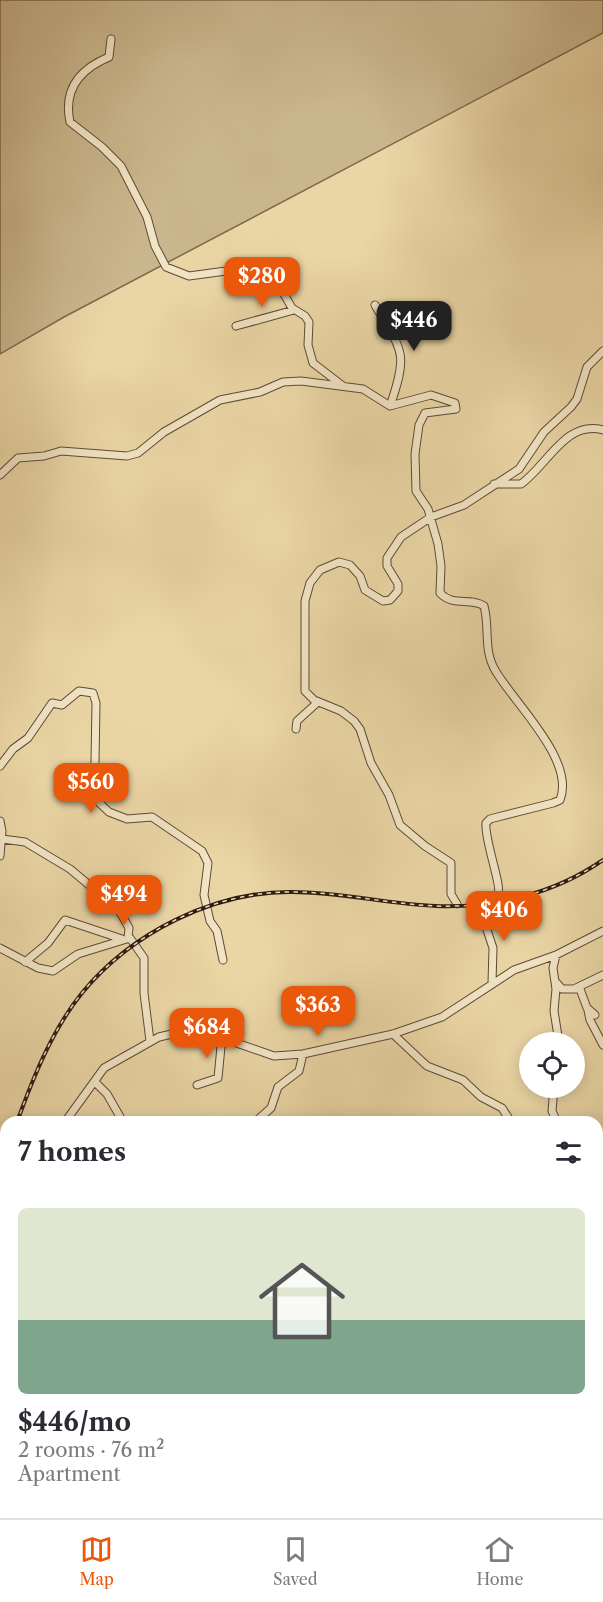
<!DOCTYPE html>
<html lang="en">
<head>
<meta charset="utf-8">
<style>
  body { margin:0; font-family:"Libre Caslon Text",serif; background:#f7f7f7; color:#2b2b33; height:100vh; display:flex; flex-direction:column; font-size:22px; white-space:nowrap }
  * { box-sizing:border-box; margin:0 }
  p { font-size:20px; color:#7c7c81 }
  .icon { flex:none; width:33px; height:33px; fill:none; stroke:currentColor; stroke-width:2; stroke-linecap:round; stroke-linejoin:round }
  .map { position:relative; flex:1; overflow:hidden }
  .sheet { position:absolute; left:0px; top:1116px; width:603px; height:402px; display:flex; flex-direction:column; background:#fff; border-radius:18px 18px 0 0; box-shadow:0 3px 15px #0003 }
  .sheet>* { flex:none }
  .fabs { position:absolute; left:519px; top:1032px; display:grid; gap:12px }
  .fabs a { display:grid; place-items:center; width:66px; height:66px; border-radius:50%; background:#fff; box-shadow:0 3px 15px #0003; font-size:30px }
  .price { position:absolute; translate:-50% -51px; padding:0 14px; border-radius:12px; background:#ea580c; color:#fff; font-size:20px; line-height:39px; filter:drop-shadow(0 2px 3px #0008) }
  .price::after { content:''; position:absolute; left:50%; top:36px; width:18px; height:14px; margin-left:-9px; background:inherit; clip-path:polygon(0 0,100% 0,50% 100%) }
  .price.active { background:#222; color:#fff }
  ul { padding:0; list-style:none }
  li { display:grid; align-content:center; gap:12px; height:318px; padding:0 18px }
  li+li { border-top:2px solid #e1e1e2 }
  li span { display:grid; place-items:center; height:186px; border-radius:9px; color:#555 }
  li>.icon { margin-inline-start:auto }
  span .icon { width:108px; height:108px; fill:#fffc; stroke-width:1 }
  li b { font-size:26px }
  h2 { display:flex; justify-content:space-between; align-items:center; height:72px; padding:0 18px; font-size:26px }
  .tabs { display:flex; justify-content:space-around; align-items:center; height:84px; border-top:2px solid #e1e1e2; background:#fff; font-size:16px; color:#7c7c81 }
  .tabs a { display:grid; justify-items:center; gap:3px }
  .tabs .active { color:#ea580c }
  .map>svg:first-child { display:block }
  .green { fill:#cab68c; stroke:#7c694e; stroke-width:1.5 }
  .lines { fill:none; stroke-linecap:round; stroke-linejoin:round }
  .street-casing { stroke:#5d4a36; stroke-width:9 }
  .street { stroke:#f1e4c4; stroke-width:7 }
  .rail-casing { stroke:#2e1c11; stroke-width:4 }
  .rail { stroke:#f1e4c4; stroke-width:1.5; stroke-dasharray:4.5; stroke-linecap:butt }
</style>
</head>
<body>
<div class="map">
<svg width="603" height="1518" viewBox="0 0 603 1518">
  <rect width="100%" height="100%" fill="#ead5a5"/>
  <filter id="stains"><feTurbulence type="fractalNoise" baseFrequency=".00333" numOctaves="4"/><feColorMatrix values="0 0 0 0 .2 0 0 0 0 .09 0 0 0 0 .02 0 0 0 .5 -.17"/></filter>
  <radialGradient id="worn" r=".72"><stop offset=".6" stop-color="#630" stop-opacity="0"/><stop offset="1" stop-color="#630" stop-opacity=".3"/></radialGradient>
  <path class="green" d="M0,0H603V33L64,317L0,354Z"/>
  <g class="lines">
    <g class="street-casing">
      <path id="street" d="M111,39L109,57C80,69 63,89 70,122L102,147L121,166L147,217L155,246L166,267L189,276L226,271L251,274L281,289L292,308L305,316L309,322L308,345L313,363L343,386
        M375,305C402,352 409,351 390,406
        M236,326L294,310
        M0,475L18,458L44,456L61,451L127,456L138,453L164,432L220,400L260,392L283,382L301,381L363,389L390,406L431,395L455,403L456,409L425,413L419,425L415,454L416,491L428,509L438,544L441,566L440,593C453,607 471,597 484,606C490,628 483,649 495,670C513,702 576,760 560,800L553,803L490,819L486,823C484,839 502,886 498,893C495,900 484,902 479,906L493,948L492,983
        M494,484H521C547,466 566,419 603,430
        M296,729L297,721L318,702
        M0,766L13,749L28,738L52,703L62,705L79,691L93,693L96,703L95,762L91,782L94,798L109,812L127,819L152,817L202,851L208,863L204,895L210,921L217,931L223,960
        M0,821L2,831L0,856
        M2,839L25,842L70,869L119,910L129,928L128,938
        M457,904L451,894V863L425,846L400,825L389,795L371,763L360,729L354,721L341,711L314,700L305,691V601L310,583L320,570L339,562L350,565L360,576L365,590L383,601L390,600L398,591V584L387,566V558L401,537L431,517L464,505L519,469L544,432L571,407L577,399L587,367L603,351
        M0,948L38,968L53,971L78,954L130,938L144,958V993L150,1041
        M556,955L553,968L556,989L554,1011L559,1042
        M25,962L48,943L65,920L122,939
        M555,981L562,989H580L587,1008L595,1015
        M574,989L603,975
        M588,1010L590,1020L603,1045
        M393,1034L427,1066L463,1080L481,1097L502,1108L511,1122
        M95,1082L107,1094L123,1122
        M197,1085L218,1078L222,1036
        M554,1088L552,1111L557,1122
        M65,1122L104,1068L159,1037L180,1032H205L274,1056L303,1054L393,1034L442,1017L514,970L556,955L603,931
        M255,1122L271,1108L278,1087L299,1071L303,1054
        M597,1151L603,1145
        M0,1174L6,1176
        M0,1204L6,1205
        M597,1204L603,1210
        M597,1433L603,1439
        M211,1512L214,1518
        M434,1512L439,1518
        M525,1512L529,1518
        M29,1518L31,1512"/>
    </g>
    <use href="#street" class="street"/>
    <g class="rail-casing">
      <path id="rail" d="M17,1122C33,1078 52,1030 82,993C131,933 214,891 292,892C340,892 388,904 436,906C495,908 554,894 603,860
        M0,1174L6,1153
        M0,1329L6,1361
        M14,1518L15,1512"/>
    </g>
    <use href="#rail" class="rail"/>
  </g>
  <rect width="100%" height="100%" filter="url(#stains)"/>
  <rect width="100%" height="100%" fill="url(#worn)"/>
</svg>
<div class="fabs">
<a><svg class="icon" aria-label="locate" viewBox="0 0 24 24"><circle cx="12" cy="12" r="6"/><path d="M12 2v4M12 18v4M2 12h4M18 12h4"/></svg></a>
</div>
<b class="price" style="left:262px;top:308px">$280</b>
<b class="price active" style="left:414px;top:352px">$446</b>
<b class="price" style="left:91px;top:814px">$560</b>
<b class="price" style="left:124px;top:926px">$494</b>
<b class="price" style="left:504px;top:942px">$406</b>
<b class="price" style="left:318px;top:1037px">$363</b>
<b class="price" style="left:207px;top:1059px">$684</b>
<section class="sheet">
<h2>7 homes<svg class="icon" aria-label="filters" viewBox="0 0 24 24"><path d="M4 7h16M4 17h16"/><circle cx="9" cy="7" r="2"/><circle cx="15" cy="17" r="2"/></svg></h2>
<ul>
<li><span style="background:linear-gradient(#dfe7d0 60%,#7fa58c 0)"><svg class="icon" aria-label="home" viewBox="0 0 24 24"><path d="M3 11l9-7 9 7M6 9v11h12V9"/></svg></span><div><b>$446/mo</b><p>2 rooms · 76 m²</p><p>Apartment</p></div></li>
</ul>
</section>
</div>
<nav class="tabs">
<a class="active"><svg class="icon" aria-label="map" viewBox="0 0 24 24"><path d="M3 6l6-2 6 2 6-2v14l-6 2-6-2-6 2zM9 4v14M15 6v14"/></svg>Map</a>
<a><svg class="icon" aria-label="saved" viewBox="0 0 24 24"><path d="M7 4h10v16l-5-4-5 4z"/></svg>Saved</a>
<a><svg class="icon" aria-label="home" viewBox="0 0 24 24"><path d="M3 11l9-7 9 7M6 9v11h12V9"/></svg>Home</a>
</nav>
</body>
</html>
